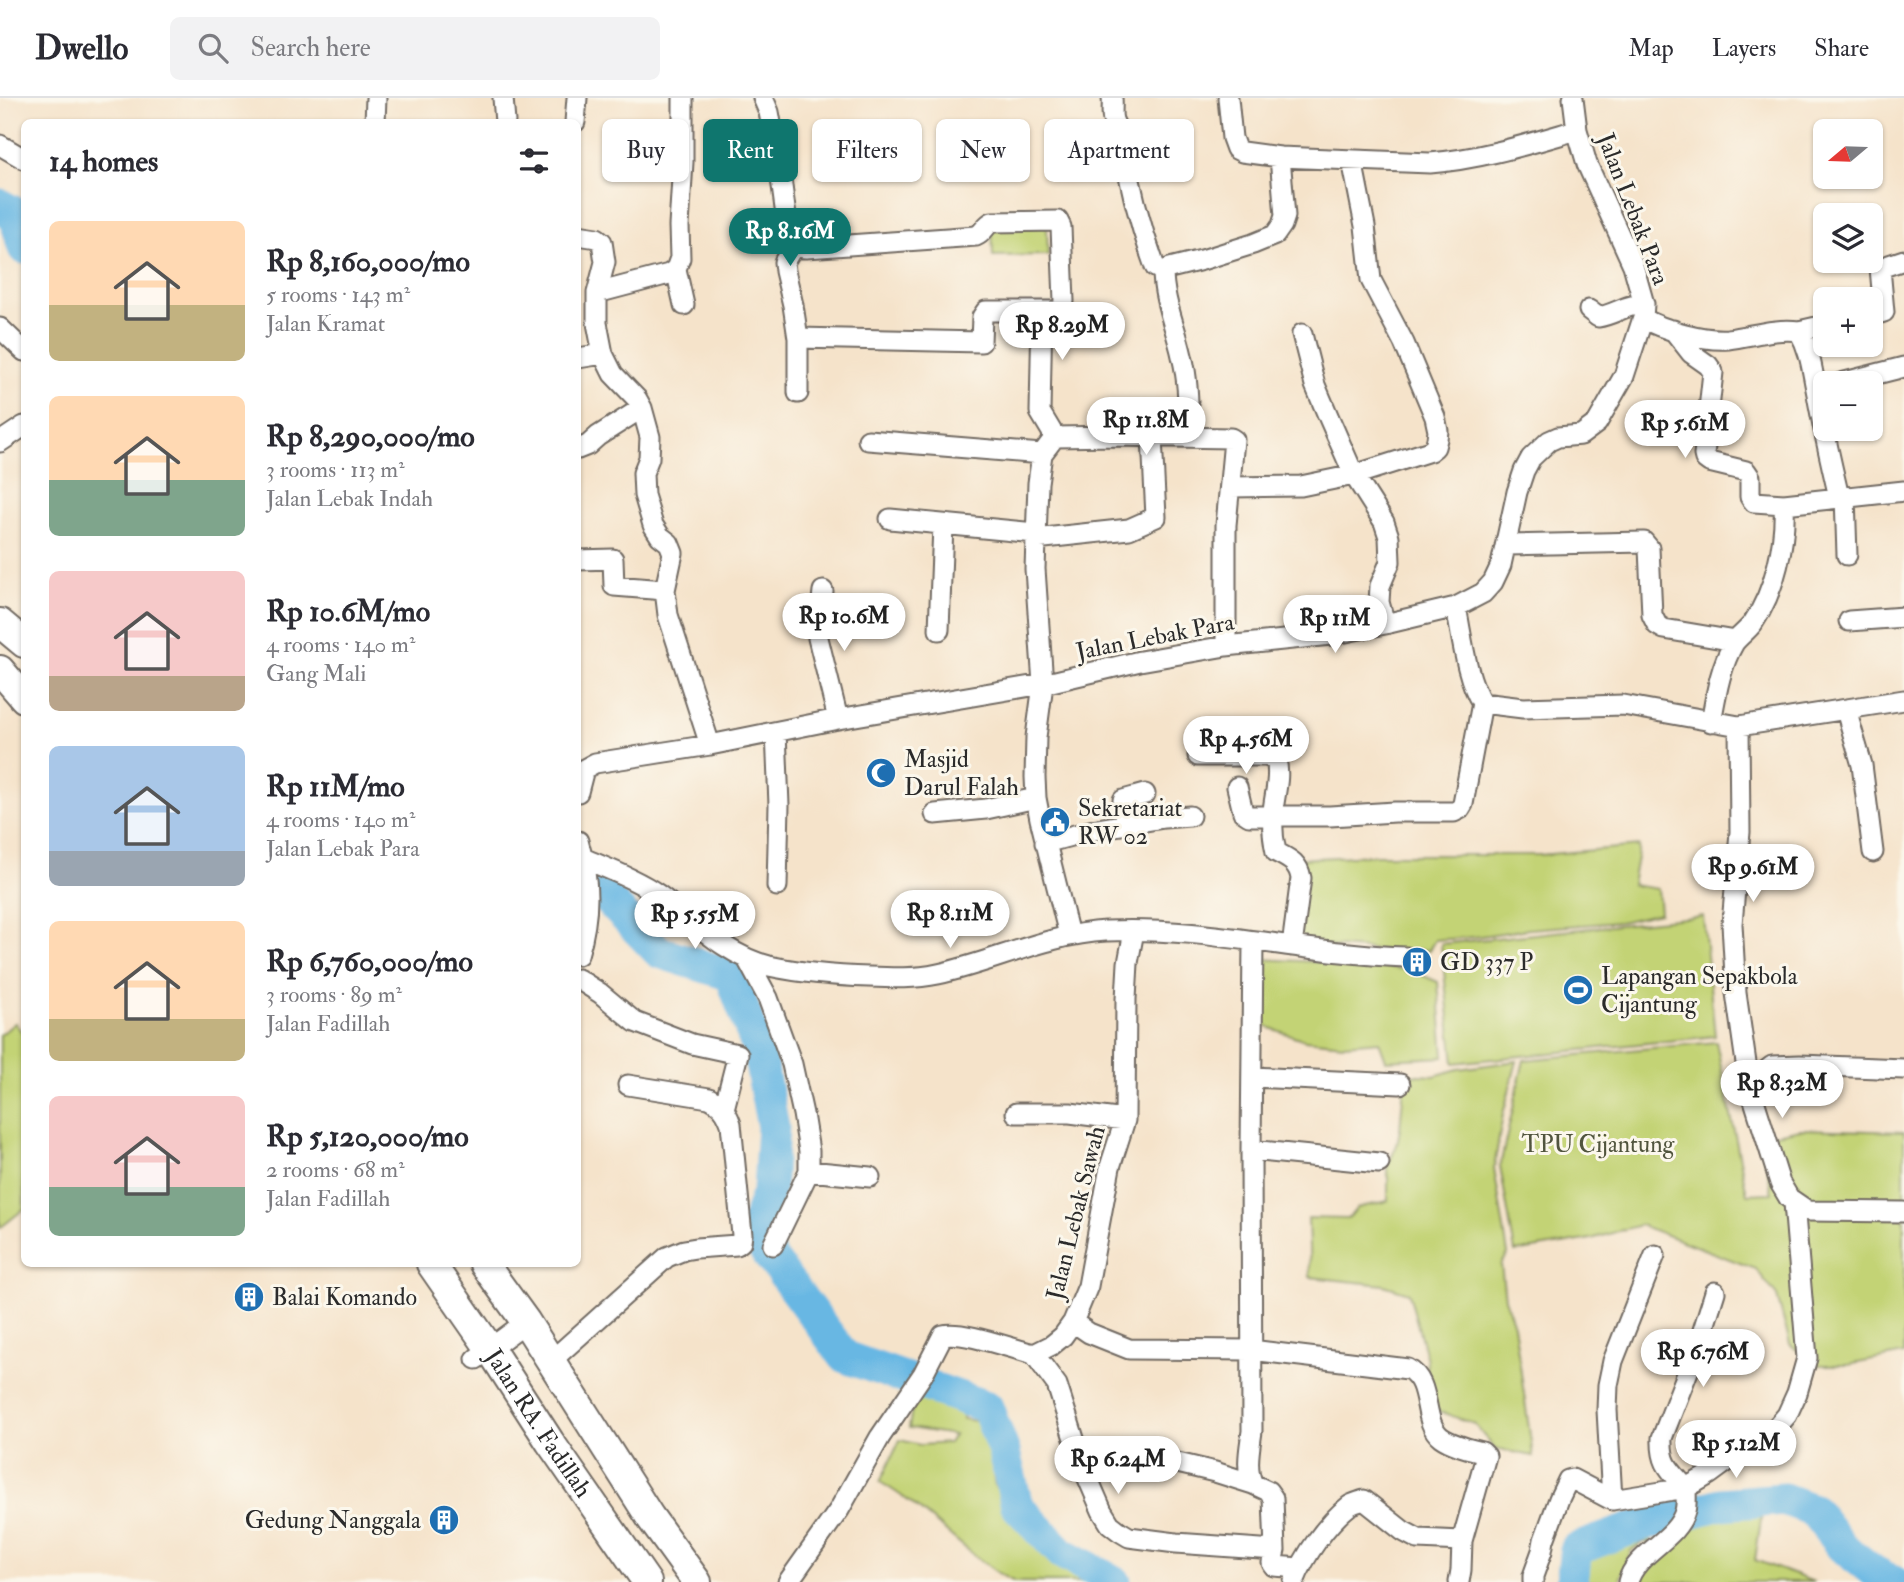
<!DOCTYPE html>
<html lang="en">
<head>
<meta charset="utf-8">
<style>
  body { margin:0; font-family:"IM FELL Double Pica",serif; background:#f2f2f3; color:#2b2b33; height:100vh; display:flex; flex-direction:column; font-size:26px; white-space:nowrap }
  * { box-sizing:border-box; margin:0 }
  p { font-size:23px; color:#7c7c81 }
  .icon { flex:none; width:38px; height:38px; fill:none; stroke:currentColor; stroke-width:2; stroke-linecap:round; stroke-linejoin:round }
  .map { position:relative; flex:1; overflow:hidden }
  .details { position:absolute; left:21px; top:21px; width:560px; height:1148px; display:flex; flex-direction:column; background:#fff; border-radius:10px; box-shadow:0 2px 5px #0004 }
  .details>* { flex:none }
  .hud { position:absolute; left:602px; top:21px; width:665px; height:63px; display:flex; gap:14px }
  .needle { width:46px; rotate:251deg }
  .buttons { position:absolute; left:1813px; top:21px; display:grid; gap:14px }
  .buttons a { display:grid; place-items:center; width:70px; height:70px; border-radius:10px; background:#fff; box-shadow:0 2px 5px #0004; font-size:35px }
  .price { position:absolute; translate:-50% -60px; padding:0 16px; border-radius:24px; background:#fff; color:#222; font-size:23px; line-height:46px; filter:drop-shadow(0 2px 4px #0008) }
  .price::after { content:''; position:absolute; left:50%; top:42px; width:21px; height:16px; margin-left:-10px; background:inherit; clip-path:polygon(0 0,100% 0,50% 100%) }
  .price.on { background:#0f766e; color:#fff }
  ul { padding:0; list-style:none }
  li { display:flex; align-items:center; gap:21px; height:175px; padding:0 28px }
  li span { display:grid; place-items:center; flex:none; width:196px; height:140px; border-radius:10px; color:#555 }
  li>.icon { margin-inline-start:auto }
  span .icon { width:84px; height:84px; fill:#fffc; stroke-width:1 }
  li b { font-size:30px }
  h2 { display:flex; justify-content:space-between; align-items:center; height:84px; padding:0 28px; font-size:30px }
  .chip { padding:0 24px; border-radius:10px; background:#fff; box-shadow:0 2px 5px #0004; font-size:24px; line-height:63px }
  .chip.on { background:#0f766e; color:#fff }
  header { display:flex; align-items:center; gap:42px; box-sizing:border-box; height:98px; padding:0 35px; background:#fff; border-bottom:2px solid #e1e1e2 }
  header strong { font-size:33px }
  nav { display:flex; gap:38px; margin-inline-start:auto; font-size:24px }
  .search { width:490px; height:63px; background:#f2f2f3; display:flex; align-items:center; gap:18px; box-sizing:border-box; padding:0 24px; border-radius:10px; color:#7c7c81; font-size:26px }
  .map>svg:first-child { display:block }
  .green { fill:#c3d375; stroke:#777f50; stroke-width:2 }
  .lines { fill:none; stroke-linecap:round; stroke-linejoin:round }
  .river { stroke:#68b7e3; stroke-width:33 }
  .street-casing { stroke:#726b63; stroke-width:23 }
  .secondary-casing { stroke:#726b63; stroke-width:32 }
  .street { stroke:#fff; stroke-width:19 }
  .secondary { stroke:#fff; stroke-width:28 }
  .labels { text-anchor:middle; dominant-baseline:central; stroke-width:6; stroke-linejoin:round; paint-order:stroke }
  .street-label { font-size:24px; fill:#2b2b2b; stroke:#fbf7ec }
  .poi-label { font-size:24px; fill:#2b2b2b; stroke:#fbf7ec; text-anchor:start }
  .park-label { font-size:24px; fill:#51553e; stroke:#fbf7ec }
</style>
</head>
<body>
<header>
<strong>Dwello</strong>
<div class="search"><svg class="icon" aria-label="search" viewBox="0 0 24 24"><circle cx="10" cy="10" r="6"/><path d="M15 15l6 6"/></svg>Search here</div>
<nav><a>Map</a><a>Layers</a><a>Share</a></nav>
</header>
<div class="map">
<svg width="1904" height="1484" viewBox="0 0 1904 1484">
  <rect width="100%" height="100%" fill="#fbf7ec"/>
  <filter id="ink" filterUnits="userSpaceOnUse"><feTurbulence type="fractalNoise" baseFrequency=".0143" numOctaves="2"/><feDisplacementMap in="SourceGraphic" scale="14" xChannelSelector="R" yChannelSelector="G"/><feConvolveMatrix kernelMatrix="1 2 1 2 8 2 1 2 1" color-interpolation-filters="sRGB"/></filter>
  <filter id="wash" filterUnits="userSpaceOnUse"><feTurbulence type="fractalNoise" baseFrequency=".00686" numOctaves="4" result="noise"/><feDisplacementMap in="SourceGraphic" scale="28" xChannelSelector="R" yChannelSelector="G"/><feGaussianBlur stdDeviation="1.57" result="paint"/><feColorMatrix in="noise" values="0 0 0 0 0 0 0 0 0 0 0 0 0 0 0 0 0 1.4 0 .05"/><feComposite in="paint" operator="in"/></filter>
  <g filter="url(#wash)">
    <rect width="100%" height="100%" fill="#f5e3ca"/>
    <path class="green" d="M1047,128L1048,157L993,158L992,130Z
      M1639,748L1632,787L1658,791L1660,815L1620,824L1529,831L1475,839L1435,842L1429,852L1393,853L1296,846L1300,761L1374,757H1539Z
      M1703,818L1715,938L1454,965L1441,846Z
      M1258,861L1361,866L1410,872L1438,884L1444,959L1386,962L1379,943L1344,946L1305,942L1259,926Z
      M15,925L24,937V1111L0,1130V937Z
      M1716,944L1747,1096L1772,1095L1761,1039L1800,1031L1904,1034V1256L1848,1267H1814L1790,1246L1777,1198L1756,1171L1640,1127L1591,1141L1515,1154L1500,1068L1524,962Z
      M1517,963L1503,1016L1494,1070L1508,1156L1501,1167L1505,1201L1514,1227L1533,1358L1495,1351L1474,1326L1433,1311L1425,1298L1427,1262L1409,1195L1384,1187L1310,1179L1308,1120L1348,1121L1357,1110L1388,1103V1067L1397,1047L1400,1031L1405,976L1434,978L1458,971Z
      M914,1297L965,1303L963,1321L982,1324L987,1335L995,1388L1008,1403L1032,1445L1093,1484H1015C1001,1479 991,1470 979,1461C946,1435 916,1405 880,1384L900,1342L920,1347L949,1345L954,1337L909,1330Z
      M1763,1408L1755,1462L1814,1484H1636L1683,1422L1718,1412Z
      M1652,1429L1650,1445L1643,1444L1631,1453L1619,1484H1583L1586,1463L1621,1443Z"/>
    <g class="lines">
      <path class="river" d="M0,107L13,114L24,150
        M578,785L593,786L659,854L731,877L758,951L773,1029L769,1092L753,1136L845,1259L987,1309L1004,1354L1017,1408L1062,1455L1115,1484
        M1572,1484L1576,1451L1642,1427L1721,1406L1784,1401L1813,1412L1842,1449L1873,1473L1894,1484"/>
    </g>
  </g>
  <g filter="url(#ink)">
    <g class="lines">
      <g class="street-casing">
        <path id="street" d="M503,0L505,24
          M763,0L769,14L780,73L788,133L793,149L806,150L976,138C984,135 985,127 992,124L1058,123L1061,129L1064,203C1063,210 1060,212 1054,213H986L982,219L981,244L798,240L793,207L785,173L784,164L793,149
          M1112,0C1113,7 1111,16 1113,22C1115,29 1121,34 1122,41C1129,86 1140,127 1155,169L1163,173
          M1228,0L1232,40L1236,51L1242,54L1280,59L1430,65C1481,61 1528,46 1577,32
          M375,24L376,0
          M575,24L577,0
          M0,47L24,61
          M578,137L597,140L602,144L605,164L597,195V225L603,256L613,276L637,301L642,310L650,339L649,360L643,375L644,397L653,427L660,438L669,445L673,455L665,492L668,517L710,647
          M676,171L684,207
          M597,195L669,176L676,171L680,160L679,128L683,64V0
          M1589,212L1598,219C1614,217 1626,206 1644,206
          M1042,213L1040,314L1055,339
          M1871,218L1884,214L1880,170L1904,162
          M1643,220C1662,232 1705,243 1728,241C1752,238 1774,230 1799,233C1811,254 1812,273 1817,296C1823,330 1831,365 1839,399
          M0,230L24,253
          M1673,232L1691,255L1708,267L1713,274L1704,357L1705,361L1709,364L1746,373L1750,379V399L1754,404L1784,406L1904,393
          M1799,233L1825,227
          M1302,236L1315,287L1329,320L1354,377L1384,424L1389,439L1390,464L1380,488L1379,504L1385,526
          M578,260L603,256
          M1841,285L1904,269
          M798,295V240
          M1055,339L1042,356L1038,385L1035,471L1043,586L1036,639L1035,679L1036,700L1040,721L1069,837
          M1055,339L1115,338L1231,340L1234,342L1226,427V548
          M1189,339C1188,312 1189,285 1182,258C1176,230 1163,202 1163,173L1170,170L1202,162L1253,146L1275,137L1282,127L1285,118L1280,59
          M868,342L1042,356
          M0,344L24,328
          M578,351L588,347L598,338L642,310
          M1231,389L1301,388L1354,377L1430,353L1435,349L1437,341L1438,333L1435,319L1404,245L1371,182L1365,128L1352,62
          M1845,398L1847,457
          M890,421L1035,435
          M1035,441L1129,431L1156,419L1152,339
          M1507,447L1644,444L1649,450L1652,517L1657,527L1664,531L1735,543
          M578,462L613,461L614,488L665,492
          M823,493L818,540L838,621
          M1456,509C1462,538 1466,580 1482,605L1523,610L1623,607L1739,628L1904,602
          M1849,523L1904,519
          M939,532L943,427
          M1846,612L1862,667L1873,754
          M1711,624C1716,597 1720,569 1734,545C1739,538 1747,533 1753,525C1775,493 1786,444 1784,406
          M1739,628L1740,734L1732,826L1736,895L1749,986L1780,1085L1789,1100L1808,1113L1904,1114
          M776,634L779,707L777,788
          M1198,658H1267L1276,663C1281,678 1274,698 1273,714C1272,727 1273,741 1276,754C1289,761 1298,764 1301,780L1292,848
          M1237,689L1243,714L1249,718H1330L1395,714H1454L1460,711L1463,706L1482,605
          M578,694L584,671L595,665L710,647L838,621L1043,586L1140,563L1226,548L1331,537L1385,526L1456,509L1483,495L1493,484L1501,467L1517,394L1524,373L1531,360L1549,343L1558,339L1581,337L1597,325L1624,278L1643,220L1644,206L1633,167L1587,66L1577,32L1573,0
          M935,716L986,711L1036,700
          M1127,727L1123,702L1145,696
          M578,743C590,783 590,817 578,857
          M1045,745L1097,731L1164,720L1190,718
          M583,760C608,771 636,781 659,797C694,823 725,857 769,868C802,875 836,878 869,879C892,880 915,881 938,876C994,864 1048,836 1106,833C1207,828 1306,856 1406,859
          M747,861L768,900L792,966L803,1016L809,1053V1073L773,1147
          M578,881L600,895L635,924L692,946L738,956L724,1011
          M1252,979L1400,986
          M1749,986L1772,968L1800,967L1904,971
          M1016,1015H1070L1125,1022
          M1251,1052L1379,1065
          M809,1073L870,1079
          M1073,1224L1089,1235L1129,1251L1251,1252L1408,1271C1433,1284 1421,1324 1441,1339C1452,1347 1470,1351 1482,1354L1486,1358L1462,1443L1461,1472L1459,1484
          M1034,1256L1057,1287L1083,1369L1102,1413L1110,1426L1119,1433L1129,1439L1176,1445L1275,1452
          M476,1261L526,1224
          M551,1263L667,1159L684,1152L696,1150L737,1147L741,1144L742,1137L731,1026C726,1012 721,1006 709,1000L628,987
          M1144,1357L1215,1374L1253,1386L1268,1393L1273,1400L1275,1452L1272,1465L1274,1468L1300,1470
          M1253,1386C1245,1371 1250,1349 1252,1333L1251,1052L1253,843
          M1686,1390C1669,1371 1661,1366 1662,1340L1699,1245L1715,1194
          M1612,1402L1686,1390
          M788,1484L839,1412L880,1339L923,1276L943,1237C962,1232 1013,1251 1034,1256L1052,1247L1063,1238L1073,1224L1088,1188L1110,1069L1125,1022L1126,901L1128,865L1134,833
          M1294,1484C1304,1458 1327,1425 1349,1408C1353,1405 1359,1404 1364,1402L1403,1433L1418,1441L1462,1443
          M1533,1484V1478L1542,1453L1544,1442L1559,1401L1568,1382L1572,1381L1612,1402L1607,1312L1608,1287L1613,1263L1655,1157
          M1628,1484C1635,1455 1677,1442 1685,1413C1687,1406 1686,1397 1686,1390L1710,1376L1744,1351L1769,1338L1787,1317L1797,1295L1807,1260L1794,1105"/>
      </g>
      <g class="secondary-casing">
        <g id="secondary">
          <path d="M0,525L24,545"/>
          <path d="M0,572L24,600"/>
          <path id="s1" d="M431,1166L490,1251L550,1344L647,1484"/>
          <path d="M484,1166L526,1224L650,1419L697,1484"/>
        </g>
      </g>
      <use href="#street" class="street"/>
      <use href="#secondary" class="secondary"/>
    </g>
  </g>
  <defs>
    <g id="mosque-disc" transform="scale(1.575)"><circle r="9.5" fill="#1f6fb2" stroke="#fbf7ec"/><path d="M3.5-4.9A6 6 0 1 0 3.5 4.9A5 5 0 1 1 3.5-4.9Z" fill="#fff"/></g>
    <g id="civic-disc" transform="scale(1.575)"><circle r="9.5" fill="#1f6fb2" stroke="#fbf7ec"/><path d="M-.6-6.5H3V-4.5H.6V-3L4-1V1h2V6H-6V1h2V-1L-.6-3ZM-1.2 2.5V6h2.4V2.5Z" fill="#fff"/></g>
    <g id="building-disc" transform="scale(1.575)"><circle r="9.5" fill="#1f6fb2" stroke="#fbf7ec"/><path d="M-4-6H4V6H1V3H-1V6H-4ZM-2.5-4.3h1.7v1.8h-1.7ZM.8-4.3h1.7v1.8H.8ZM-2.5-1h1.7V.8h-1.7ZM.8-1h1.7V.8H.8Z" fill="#fff"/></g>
    <g id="stadium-disc" transform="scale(1.575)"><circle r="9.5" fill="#1f6fb2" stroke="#fbf7ec"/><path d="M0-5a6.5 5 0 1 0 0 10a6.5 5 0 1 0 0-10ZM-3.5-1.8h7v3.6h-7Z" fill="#fff"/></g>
  </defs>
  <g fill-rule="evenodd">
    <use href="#mosque-disc" x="881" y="675"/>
    <use href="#civic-disc" x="1055" y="724"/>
    <use href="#building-disc" x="1417" y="864"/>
    <use href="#stadium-disc" x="1578" y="892"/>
    <use href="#building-disc" x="249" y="1199"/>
    <use href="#building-disc" x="444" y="1422"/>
  </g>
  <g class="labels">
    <g class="street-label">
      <text transform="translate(1633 111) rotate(69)">Jalan Lebak Para</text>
      <text transform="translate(1155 539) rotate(-11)">Jalan Lebak Para</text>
      <text transform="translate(1076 1115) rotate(-76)">Jalan Lebak Sawah</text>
      <text stroke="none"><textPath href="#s1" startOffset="192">Jalan RA. Fadillah</textPath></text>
    </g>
    <g class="poi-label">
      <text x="904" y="661">Masjid<tspan x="904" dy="28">Darul Falah</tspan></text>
      <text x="1078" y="710">Sekretariat<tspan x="1078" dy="28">RW 02</tspan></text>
      <text x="1440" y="864">GD 337 P</text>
      <text x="1601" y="878">Lapangan Sepakbola<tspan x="1601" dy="28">Cijantung</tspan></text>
      <text x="272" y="1199">Balai Komando</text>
      <text x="421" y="1422" text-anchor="end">Gedung Nanggala</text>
    </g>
    <g class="park-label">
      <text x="1598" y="1046">TPU Cijantung</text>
    </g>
  </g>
</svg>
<div class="buttons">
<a><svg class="needle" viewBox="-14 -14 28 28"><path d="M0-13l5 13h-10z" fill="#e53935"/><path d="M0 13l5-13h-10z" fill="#7c7c81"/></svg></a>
<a><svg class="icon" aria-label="layers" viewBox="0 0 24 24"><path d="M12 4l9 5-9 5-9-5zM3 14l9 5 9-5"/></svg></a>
<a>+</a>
<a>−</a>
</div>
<b class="price on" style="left:790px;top:170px">Rp 8.16M</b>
<b class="price" style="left:1062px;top:264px">Rp 8.29M</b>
<b class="price" style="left:1146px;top:359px">Rp 11.8M</b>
<b class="price" style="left:1685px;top:362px">Rp 5.61M</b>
<b class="price" style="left:844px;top:555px">Rp 10.6M</b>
<b class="price" style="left:1335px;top:557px">Rp 11M</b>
<b class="price" style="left:1246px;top:678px">Rp 4.56M</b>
<b class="price" style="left:1753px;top:806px">Rp 9.61M</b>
<b class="price" style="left:950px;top:852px">Rp 8.11M</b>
<b class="price" style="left:695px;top:853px">Rp 5.55M</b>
<b class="price" style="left:1782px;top:1022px">Rp 8.32M</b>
<b class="price" style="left:1703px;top:1291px">Rp 6.76M</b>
<b class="price" style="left:1736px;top:1382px">Rp 5.12M</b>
<b class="price" style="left:1118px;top:1398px">Rp 6.24M</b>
<div class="hud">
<a class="chip">Buy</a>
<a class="chip on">Rent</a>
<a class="chip">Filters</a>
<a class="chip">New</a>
<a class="chip">Apartment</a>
</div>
<section class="details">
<h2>14 homes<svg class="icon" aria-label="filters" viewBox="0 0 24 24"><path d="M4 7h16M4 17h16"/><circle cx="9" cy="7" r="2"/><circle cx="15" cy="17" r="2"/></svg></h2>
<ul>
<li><span style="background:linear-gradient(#ffd9b3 60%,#c2b280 0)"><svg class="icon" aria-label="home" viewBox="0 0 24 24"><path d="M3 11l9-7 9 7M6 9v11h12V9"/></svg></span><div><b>Rp 8,160,000/mo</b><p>5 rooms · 143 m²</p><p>Jalan Kramat</p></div></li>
<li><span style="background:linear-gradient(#ffd9b3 60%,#7fa58c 0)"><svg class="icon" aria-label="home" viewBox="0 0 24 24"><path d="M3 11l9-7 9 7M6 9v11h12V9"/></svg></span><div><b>Rp 8,290,000/mo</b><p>3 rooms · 113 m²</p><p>Jalan Lebak Indah</p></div></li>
<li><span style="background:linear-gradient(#f6c9c9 75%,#b9a48a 0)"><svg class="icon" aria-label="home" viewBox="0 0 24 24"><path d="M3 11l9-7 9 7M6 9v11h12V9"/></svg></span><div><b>Rp 10.6M/mo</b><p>4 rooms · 140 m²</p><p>Gang Mali</p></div></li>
<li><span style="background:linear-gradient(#a9c7e8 75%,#9aa5b1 0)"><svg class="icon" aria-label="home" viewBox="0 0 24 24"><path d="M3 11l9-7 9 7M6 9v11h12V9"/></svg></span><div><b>Rp 11M/mo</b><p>4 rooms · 140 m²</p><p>Jalan Lebak Para</p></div></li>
<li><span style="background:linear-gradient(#ffd9b3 70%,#c2b280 0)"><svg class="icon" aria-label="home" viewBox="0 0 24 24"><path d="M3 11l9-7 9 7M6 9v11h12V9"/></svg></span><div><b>Rp 6,760,000/mo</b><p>3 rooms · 89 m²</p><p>Jalan Fadillah</p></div></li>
<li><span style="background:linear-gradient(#f6c9c9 65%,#7fa58c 0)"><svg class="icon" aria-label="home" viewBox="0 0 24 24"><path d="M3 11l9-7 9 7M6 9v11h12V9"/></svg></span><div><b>Rp 5,120,000/mo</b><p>2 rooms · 68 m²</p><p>Jalan Fadillah</p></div></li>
</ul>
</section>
</div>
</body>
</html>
